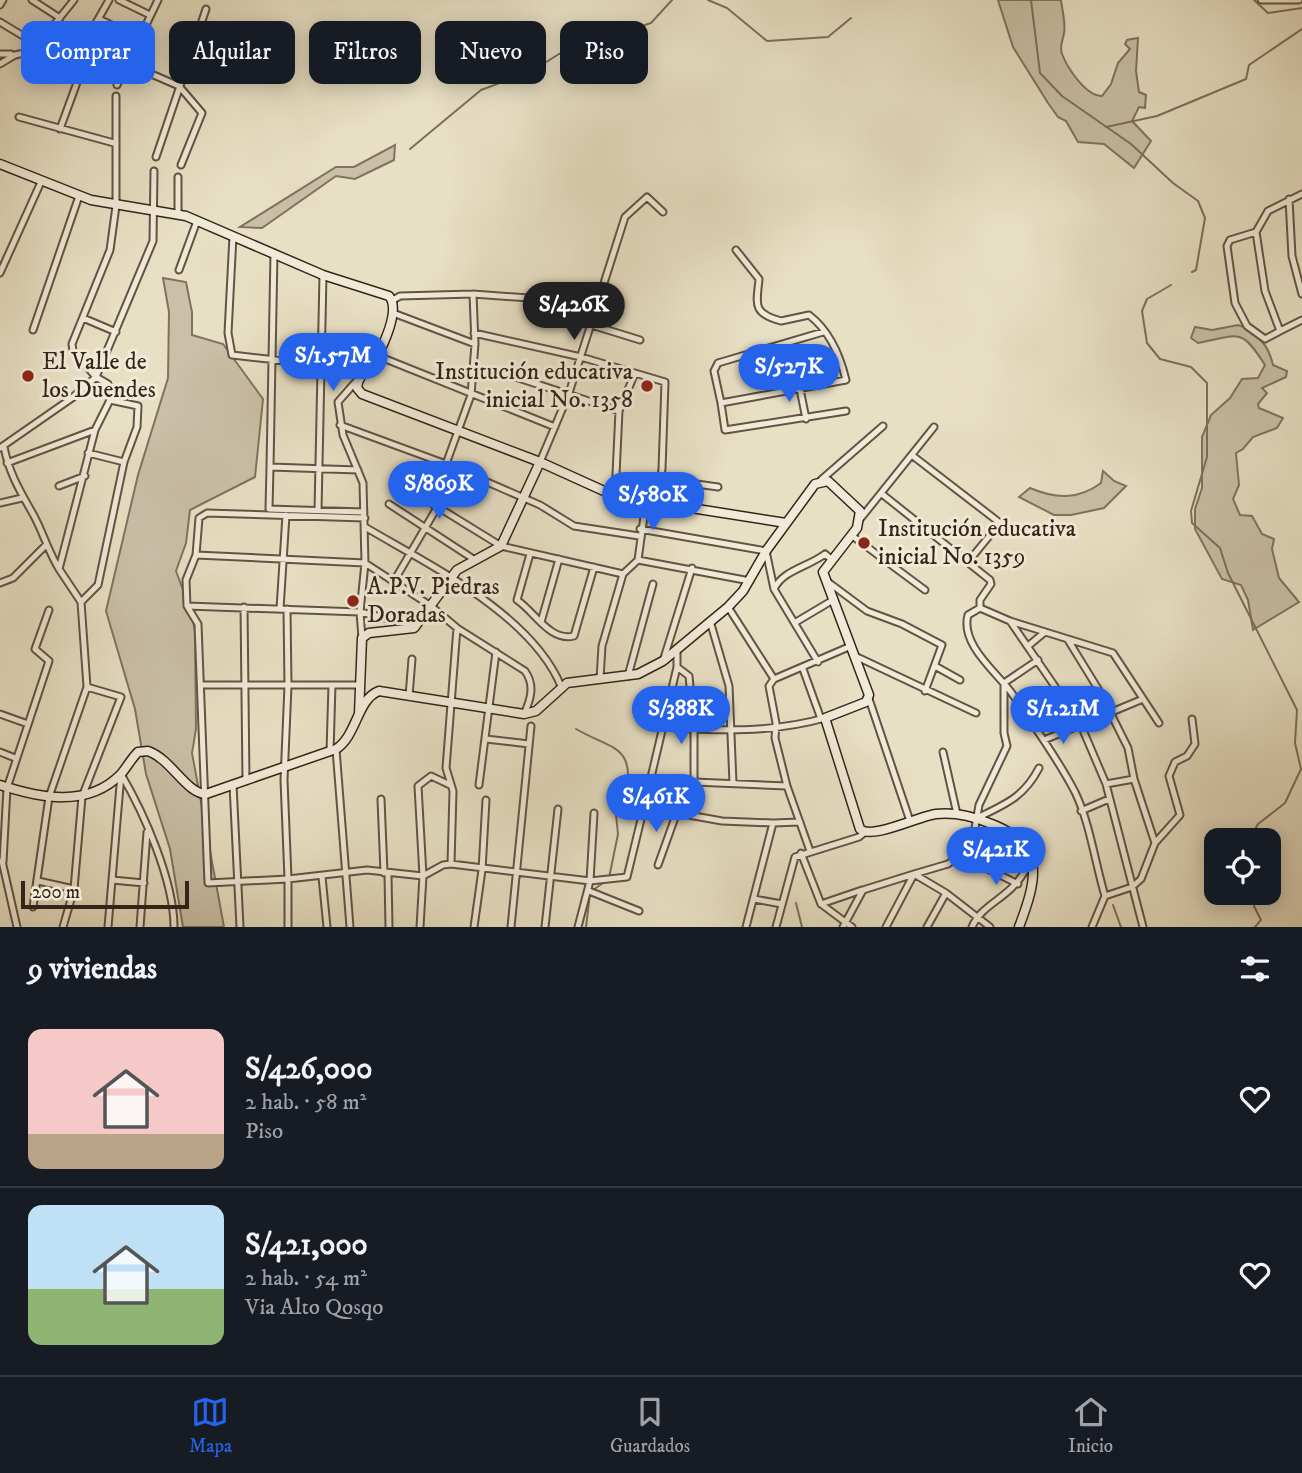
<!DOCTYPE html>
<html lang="es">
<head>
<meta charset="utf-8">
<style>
  body { margin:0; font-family:"IM FELL DW Pica",serif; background:#242831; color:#f1f3f6; height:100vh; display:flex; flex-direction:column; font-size:26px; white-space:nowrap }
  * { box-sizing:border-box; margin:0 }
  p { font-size:23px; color:#9ea1a6 }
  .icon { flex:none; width:38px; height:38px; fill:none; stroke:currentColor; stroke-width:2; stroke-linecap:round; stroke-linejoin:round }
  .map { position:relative; height:927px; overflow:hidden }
  .side { display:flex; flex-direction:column; background:#171b24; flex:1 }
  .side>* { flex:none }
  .banner { position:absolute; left:21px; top:21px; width:700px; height:63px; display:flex; gap:14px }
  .tools { position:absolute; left:1204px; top:828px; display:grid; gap:14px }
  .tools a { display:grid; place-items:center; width:77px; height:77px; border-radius:14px; background:#171b24; box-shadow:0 4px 18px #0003; font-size:35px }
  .scale { position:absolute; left:21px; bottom:18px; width:168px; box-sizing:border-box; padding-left:7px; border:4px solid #372418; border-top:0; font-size:19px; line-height:24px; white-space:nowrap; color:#372418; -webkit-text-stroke:5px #f0ebd9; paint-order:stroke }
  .price { position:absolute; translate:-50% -60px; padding:0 16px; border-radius:24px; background:#2563eb; color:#fff; font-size:23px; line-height:46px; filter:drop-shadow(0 2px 4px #0008) }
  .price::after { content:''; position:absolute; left:50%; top:42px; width:21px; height:16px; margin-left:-10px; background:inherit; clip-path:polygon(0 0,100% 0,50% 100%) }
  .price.on { background:#222; color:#fff }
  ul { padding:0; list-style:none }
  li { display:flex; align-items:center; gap:21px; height:175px; padding:0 28px }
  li+li { border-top:2px solid #363941 }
  li span { display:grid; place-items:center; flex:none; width:196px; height:140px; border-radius:14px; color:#555 }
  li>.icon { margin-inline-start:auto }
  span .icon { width:84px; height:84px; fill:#fffc; stroke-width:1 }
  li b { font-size:30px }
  h2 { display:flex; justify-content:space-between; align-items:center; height:84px; padding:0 28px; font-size:30px }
  .chip { padding:0 24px; border-radius:14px; background:#171b24; box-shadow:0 4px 18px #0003; font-size:24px; line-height:63px }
  .chip.on { background:#2563eb; color:#fff }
  .dock { display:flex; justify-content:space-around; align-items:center; height:98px; border-top:2px solid #363941; background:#171b24; font-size:19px; color:#9ea1a6 }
  .dock a { display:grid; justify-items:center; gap:4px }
  .dock .on { color:#2563eb }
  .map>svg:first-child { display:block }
  .green { fill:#cac0a8; stroke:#807260; stroke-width:2 }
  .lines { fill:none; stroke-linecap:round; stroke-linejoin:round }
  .stream { stroke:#7d6e5c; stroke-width:2 }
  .street-casing { stroke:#635343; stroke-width:9 }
  .secondary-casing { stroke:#372418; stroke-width:11 }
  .street { stroke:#f0ebd9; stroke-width:5 }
  .secondary { stroke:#f0ebd9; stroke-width:8 }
  .poi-dot { fill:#8f2418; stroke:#f0ebd9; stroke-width:2.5 }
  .labels { text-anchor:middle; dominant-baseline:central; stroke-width:6; stroke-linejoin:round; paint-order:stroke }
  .poi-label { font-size:24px; fill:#372418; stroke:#f0ebd9; text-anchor:start }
</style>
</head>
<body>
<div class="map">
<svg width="1302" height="927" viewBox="0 0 1302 927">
  <rect width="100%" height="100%" fill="#e8e0c5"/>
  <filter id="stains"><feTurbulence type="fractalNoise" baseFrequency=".00286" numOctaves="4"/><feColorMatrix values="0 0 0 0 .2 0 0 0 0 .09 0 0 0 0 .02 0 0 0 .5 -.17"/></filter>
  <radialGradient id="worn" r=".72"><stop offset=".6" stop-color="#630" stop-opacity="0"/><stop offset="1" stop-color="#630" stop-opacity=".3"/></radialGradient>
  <path class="green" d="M998,0H1061C1062,10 1066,23 1064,33C1063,41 1059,46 1062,54C1068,69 1086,96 1102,96L1111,84L1118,63L1130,49L1125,44L1127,40L1138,38L1136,71L1139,92L1146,95L1145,108L1139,107L1132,121L1151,141L1134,168L1104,144L1078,142L1066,121L1058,117L1048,103L1013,47Z
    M395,145L394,160L355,179L336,176L262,228L240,227L336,167H354Z
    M163,278L186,282L192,312V335L223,344L263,399L255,477L190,510L186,543L176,571L192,614L195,632L196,729L192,753L224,927H183L170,849L146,774L135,709L106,611L138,475L168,378L169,312Z
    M1238,325C1256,330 1269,346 1273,365L1287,371L1286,377L1262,388L1267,393L1258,404L1259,408L1283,418L1277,428L1253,437L1243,449L1236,453L1239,485L1233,499L1240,515L1252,516L1262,534L1274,539L1272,549L1279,578L1299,602L1253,630L1248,600L1241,585L1222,579L1195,529V509L1202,488V437L1211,415L1230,398L1242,379L1258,378L1265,365C1241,327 1240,335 1198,343L1191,338L1195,327L1212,330Z
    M1103,471L1114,481L1126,486L1104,508L1071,515H1054L1019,497L1030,488C1056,499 1078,500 1101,483Z"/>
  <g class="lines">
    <path class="stream" d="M708,0L727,8L767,41L828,37L851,18
      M1031,0L1040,73L1062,96L1131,144L1173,183L1198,201L1205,218L1196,270L1192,272
      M1254,0L1268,13L1302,8
      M1106,127L1157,116L1246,79L1249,65L1302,29
      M410,149L481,90L532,71L559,54L651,23L672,0
      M1171,285L1147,299L1142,311L1147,343L1160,359L1191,367L1207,383V457L1191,511L1192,523L1220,548L1228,573L1297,710L1295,743L1301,769L1285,803L1258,824L1249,840
      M576,729C610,749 636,744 626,795L615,805L618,834L609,878
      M593,890L606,881
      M796,903L802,927
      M1113,905L1121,927
      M586,927L590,894
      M1255,927L1261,920L1254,906L1256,892"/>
    <g class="street-casing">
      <path id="street" d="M32,0L60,18
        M119,0L150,15
        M1261,0H1299
        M0,5L3,0
        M99,19L139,38
        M0,22L38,45
        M66,37L179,86L202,113L181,165
        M84,44L109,0
        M33,51L72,67L79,75
        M0,54H11
        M0,64L15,55L33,51L74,0
        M117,85L158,0
        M19,117L114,143
        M60,129L90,47
        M156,157L206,9
        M1289,199L1292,256L1302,294
        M178,214V177
        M1256,232L1265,291L1280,331L1302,320
        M233,236L228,333L232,355L366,370
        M736,250L759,279C757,303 751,313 781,321L809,315C830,331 840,355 846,380L721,403L725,430L846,411
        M274,253L270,467L358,470
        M179,270L197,221
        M0,273L41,182
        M393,300L400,296L473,294L599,303
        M393,313L475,344
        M83,318L116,332
        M569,318L640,340
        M33,330L79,196
        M1280,331L1265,339L1247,326L1235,303L1227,246L1230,240L1256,232L1268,211L1302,194
        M474,333L581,357L665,382L662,469L657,503
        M378,356L555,427
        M497,371L619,411
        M359,378L338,402L343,435L363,483L365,563L360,612L362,638
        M800,389L806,419
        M721,403L714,371L718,363L823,332
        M340,425L446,464L540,505L574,526L639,536
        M4,447C9,473 20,491 33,514C43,532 48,551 59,569
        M0,448L72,398L96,377L73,351L72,344L110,250L116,206V96
        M88,453L124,462
        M913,456L1000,523L968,562
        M540,462L569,393L625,217L647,197L663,212
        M7,463L95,430
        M446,464L471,395L475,344L473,294
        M270,467L269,509L364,512
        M661,479L718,487
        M821,480L883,426
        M59,486L85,476
        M407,488L501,546L623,574L638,560L750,581
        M882,494L990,580L991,584L980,600V608L1010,621L1080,723L1106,784L1143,927
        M615,496L619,411L635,373
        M0,503L22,498
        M389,504L475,560
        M318,511L323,275
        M861,518L934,427
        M365,527C429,565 531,614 561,686
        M640,529L766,551L774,589L818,662
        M851,535L925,590
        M530,554L517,600C535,612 550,642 574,636L594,567
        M196,555L365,563L431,606L457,628L525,671C535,685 531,699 524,714
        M638,560L646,502
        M394,581L438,506
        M828,582L867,611L902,624L942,645L925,691
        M0,583L13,578L45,546
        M774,589C783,570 808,567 825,554L831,559
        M81,602L98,585L124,462L137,427L138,406L110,400
        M187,606L186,580L196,555L199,518L207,513L365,518
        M244,607L246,781
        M728,607L774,679
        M980,608L968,615C960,644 996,672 1011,692C1033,725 1057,757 1075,792C1090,823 1095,863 1105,896
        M280,609L286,515
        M287,609L288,686L284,780L288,879L367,870L423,876L420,927
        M710,621L729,686L733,783
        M1010,621L1113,653L1159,723
        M541,622L559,559
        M796,622L833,600
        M1068,640L1100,692L1128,748L1134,779
        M1028,646L1045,632
        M677,648V667L644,807L722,821L773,823L746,927
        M855,656L976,713
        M664,658L692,568
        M935,666L960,680
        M677,667L689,676L694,729V816
        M803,669L821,719
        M628,676L653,584
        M600,679L602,646L623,574
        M202,685H359
        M409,696L412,659
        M869,699L910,821
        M0,714L28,724
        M663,727C719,731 771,733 825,718
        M486,739L529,744
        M1044,740L1143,699
        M336,749L350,927
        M0,752L15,758
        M330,752L332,685
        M943,752L957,814
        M121,774C144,813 174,881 174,927
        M694,782L787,786
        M233,785L240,927
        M479,785L496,652
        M381,799L384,873
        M1081,811L1109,799
        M977,818C1006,804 1024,797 1039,768
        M773,823L800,822
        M1155,843L1180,815L1169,776L1175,762L1187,756L1195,744L1192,719
        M810,851L787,786L775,738L776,723L769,686L774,679L851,646
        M801,853L821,904L862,890
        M960,855L1018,884
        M2,861L17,927
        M3,862L7,788L49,661L35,649L49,610
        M451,864L453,791L446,768L457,628
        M658,865L677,812
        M388,875L389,927
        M423,876L443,865L451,864L590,881L594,813
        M423,876L418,786L431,776L450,785
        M322,877L327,927
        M112,880L144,883
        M38,881L74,889
        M589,891L639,911
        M754,899L782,904
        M821,904L852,927
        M33,907L49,797L87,687L81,602L59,569L95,430L110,400L108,384L96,377L153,241L154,171
        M63,927L74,889L82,797L121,697L87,687
        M108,927L121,774
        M140,927L147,832
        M288,927V879L208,883L198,624L187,606L360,612L415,625
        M474,927L482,870L486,800
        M511,927L531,726
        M545,927L558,809
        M578,927L590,881L627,877L644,807
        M776,927L795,857L859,837L864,833
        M843,927L863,890L914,874L946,893L990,927
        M886,927L914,874L948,864L960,855L975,828L979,805L1007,746L1004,733V683L1038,660
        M927,927L946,893
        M972,927C982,903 1010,899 1026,869L1033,866
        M1092,927L1105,896L1132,887L1141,879L1155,843L1134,779L1106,784"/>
    </g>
    <g class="secondary-casing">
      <path id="secondary" d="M0,164L91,200L186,216L323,275L389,296C400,309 385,341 378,355C372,368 358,373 357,388L362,394L540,462L615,496L786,523
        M359,714L362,638L369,633L414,628L457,570L501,546L540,462
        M0,785C40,798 88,808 121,774C127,767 131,759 138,752L148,751C171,759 187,794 206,794L336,749C357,736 357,699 379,691L524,714L536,711L567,683L638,674L663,661L728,607L743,591L766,551L815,484L828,481L860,511L857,528L823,572L869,695L866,702L825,718L860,829C872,840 919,816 936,814C955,812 972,816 989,823C1047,844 1037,879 1019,927"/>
    </g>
    <use href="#street" class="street"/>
    <use href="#secondary" class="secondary"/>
  </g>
  <g class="poi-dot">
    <circle cx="28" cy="376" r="7"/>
    <circle cx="647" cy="386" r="7"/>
    <circle cx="864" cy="543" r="7"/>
    <circle cx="353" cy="601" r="7"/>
  </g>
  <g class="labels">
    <g class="poi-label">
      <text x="42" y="362">El Valle de<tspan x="42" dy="28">los Duendes</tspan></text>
      <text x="633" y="372" text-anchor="end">Institución educativa<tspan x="633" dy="28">inicial No. 1358</tspan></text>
      <text x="878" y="529">Institución educativa<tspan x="878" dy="28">inicial No. 1359</tspan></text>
      <text x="367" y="587">A.P.V. Piedras<tspan x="367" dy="28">Doradas</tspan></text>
    </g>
  </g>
  <rect width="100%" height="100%" filter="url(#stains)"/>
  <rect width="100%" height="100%" fill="url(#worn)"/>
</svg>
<div class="tools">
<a><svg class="icon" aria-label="locate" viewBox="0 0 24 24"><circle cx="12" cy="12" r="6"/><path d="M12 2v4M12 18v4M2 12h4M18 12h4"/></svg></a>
</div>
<div class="scale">200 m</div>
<b class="price on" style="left:574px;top:342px">S/426K</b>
<b class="price" style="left:333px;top:393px">S/1.57M</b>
<b class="price" style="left:789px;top:404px">S/527K</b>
<b class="price" style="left:439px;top:521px">S/869K</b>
<b class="price" style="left:653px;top:532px">S/580K</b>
<b class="price" style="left:681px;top:746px">S/388K</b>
<b class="price" style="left:1063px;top:746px">S/1.21M</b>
<b class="price" style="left:656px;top:834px">S/461K</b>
<b class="price" style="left:996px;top:887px">S/421K</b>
<div class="banner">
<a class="chip on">Comprar</a>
<a class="chip">Alquilar</a>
<a class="chip">Filtros</a>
<a class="chip">Nuevo</a>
<a class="chip">Piso</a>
</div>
</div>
<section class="side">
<h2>9 viviendas<svg class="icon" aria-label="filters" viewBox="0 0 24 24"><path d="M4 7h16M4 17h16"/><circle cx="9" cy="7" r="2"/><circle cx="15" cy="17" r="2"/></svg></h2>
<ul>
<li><span style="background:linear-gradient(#f6c9c9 75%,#b9a48a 0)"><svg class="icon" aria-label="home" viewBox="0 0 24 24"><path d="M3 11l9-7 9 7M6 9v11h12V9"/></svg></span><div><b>S/426,000</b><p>2 hab. · 58 m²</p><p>Piso</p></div><svg class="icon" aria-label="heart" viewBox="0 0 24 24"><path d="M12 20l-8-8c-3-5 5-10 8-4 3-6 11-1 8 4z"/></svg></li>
<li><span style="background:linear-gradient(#bfe0f5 60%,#8fb573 0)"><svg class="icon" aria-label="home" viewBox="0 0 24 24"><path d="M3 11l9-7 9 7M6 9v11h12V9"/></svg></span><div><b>S/421,000</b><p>2 hab. · 54 m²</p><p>Via Alto Qosqo</p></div><svg class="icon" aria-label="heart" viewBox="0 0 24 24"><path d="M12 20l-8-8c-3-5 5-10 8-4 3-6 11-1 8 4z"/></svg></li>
</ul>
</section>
<nav class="dock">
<a class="on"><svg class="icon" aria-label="map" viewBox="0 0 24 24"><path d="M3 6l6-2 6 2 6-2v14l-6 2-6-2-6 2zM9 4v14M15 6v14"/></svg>Mapa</a>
<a><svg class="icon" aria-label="saved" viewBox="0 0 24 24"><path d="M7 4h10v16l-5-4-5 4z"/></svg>Guardados</a>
<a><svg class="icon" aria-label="home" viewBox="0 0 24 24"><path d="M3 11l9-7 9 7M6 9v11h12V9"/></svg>Inicio</a>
</nav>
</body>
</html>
